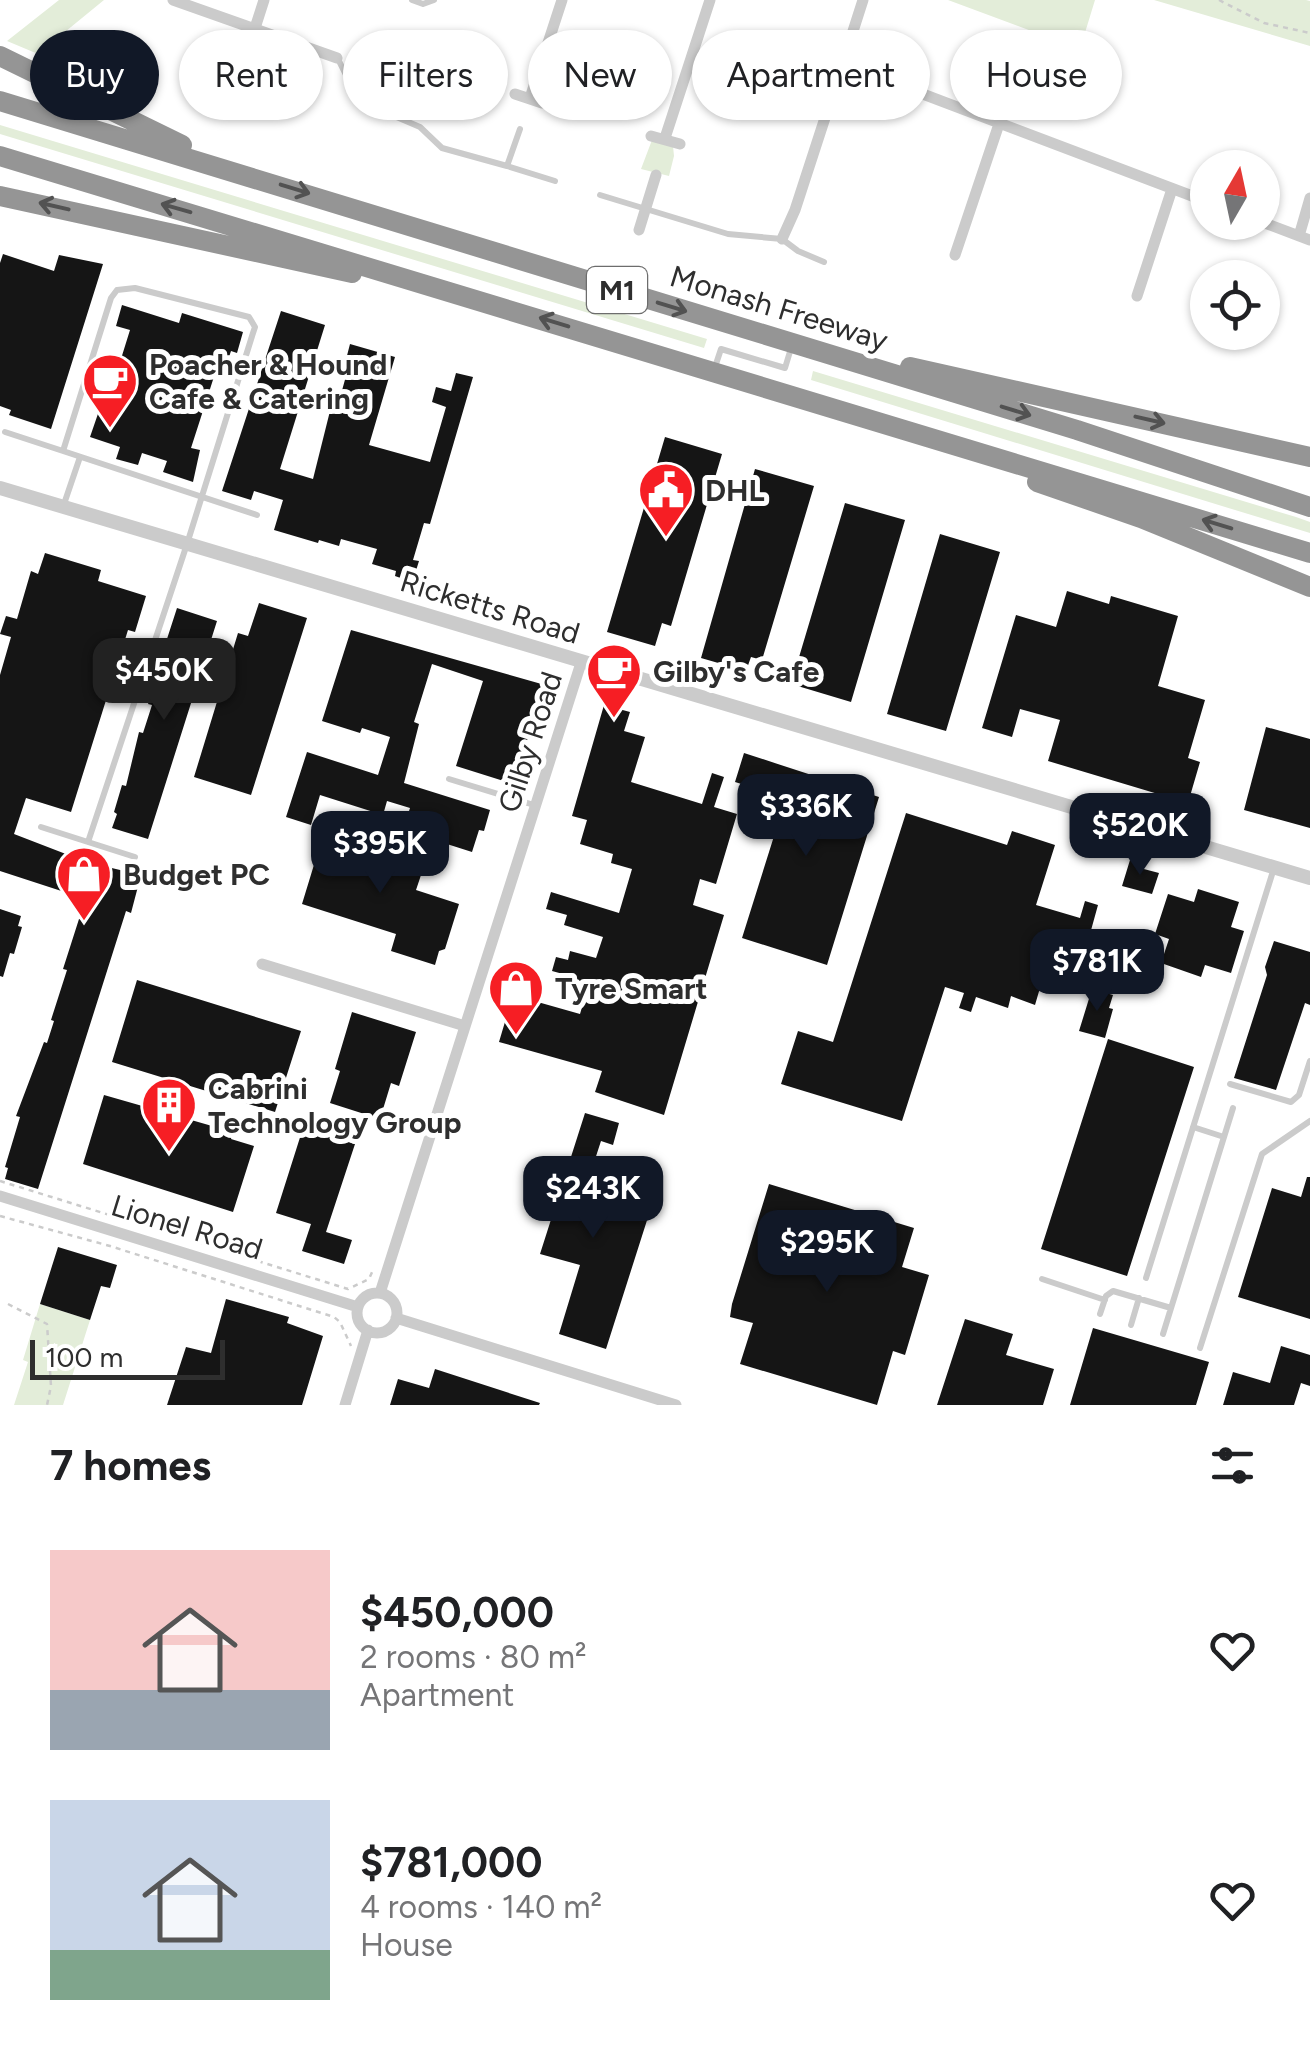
<!DOCTYPE html>
<html lang="en">
<head>
<meta charset="utf-8">
<style>
  body { margin:0; font-family:Figtree,sans-serif; background:#f2f2f2; color:#202124; height:100vh; display:flex; flex-direction:column; font-size:38px; white-space:nowrap }
  * { box-sizing:border-box; margin:0 }
  p { font-size:32px; color:#757577 }
  .icon { flex:none; width:55px; height:55px; fill:none; stroke:currentColor; stroke-width:2; stroke-linecap:round; stroke-linejoin:round }
  .map { position:relative; height:1405px; overflow:hidden }
  .side { display:flex; flex-direction:column; background:#fff; flex:1 }
  .side>* { flex:none }
  .top-card { position:absolute; left:30px; top:30px; width:1250px; height:90px; display:flex; gap:20px }
  .needle { width:65px; rotate:9deg }
  .fabs { position:absolute; left:1190px; top:150px; display:grid; gap:20px }
  .fabs a { display:grid; place-items:center; width:90px; height:90px; border-radius:50%; background:#fff; box-shadow:0 2px 8px #0004; font-size:50px }
  .scale { position:absolute; left:30px; bottom:25px; width:195px; box-sizing:border-box; padding-left:10px; border:5px solid #2e2e2e; border-top:0; font-size:28px; line-height:35px; white-space:nowrap; color:#2e2e2e; -webkit-text-stroke:8px #fff; paint-order:stroke }
  .price { position:absolute; translate:-50% -85px; padding:0 22px; border-radius:20px; background:#111827; color:#fff; font-size:32px; line-height:65px; filter:drop-shadow(0 2px 5px #0008) }
  .price::after { content:''; position:absolute; left:50%; top:60px; width:30px; height:22px; margin-left:-15px; background:inherit; clip-path:polygon(0 0,100% 0,50% 100%) }
  .price.active { background:#222; color:#fff }
  ul { padding:0; list-style:none }
  li { display:flex; align-items:center; gap:30px; height:250px; padding:0 50px }
  li span { display:grid; place-items:center; flex:none; width:280px; height:200px; border-radius:0px; color:#555 }
  li>.icon { margin-inline-start:auto }
  span .icon { width:120px; height:120px; fill:#fffc; stroke-width:1 }
  li b { font-size:42px }
  h2 { display:flex; justify-content:space-between; align-items:center; height:120px; padding:0 50px; font-size:42px }
  .pill { padding:0 35px; border-radius:45px; background:#fff; box-shadow:0 2px 8px #0004; font-size:35px; line-height:90px }
  .pill.active { background:#111827; color:#fff }
  .map>svg:first-child { display:block }
  .green { fill:#e3edd9 }
  .building { fill:#151515 }
  .lines { fill:none; stroke-linecap:round; stroke-linejoin:round }
  .path { stroke:#cbcbcb; stroke-width:2.5; stroke-dasharray:5 5; stroke-linecap:butt }
  .service { stroke:#cbcbcb; stroke-width:6 }
  .minor { stroke:#cbcbcb; stroke-width:11 }
  .tertiary { stroke:#cbcbcb; stroke-width:14 }
  .motorway { stroke:#959595; stroke-width:20 }
  .oneway { stroke:#525252 }
  .labels { text-anchor:middle; dominant-baseline:central; stroke-width:10; stroke-linejoin:round; paint-order:stroke }
  .shield { fill:#fff; stroke:#6d6d6d; stroke-width:2.5 }
  .shield-label { font-size:28px; font-weight:bold; fill:#2e2e2e }
  .street-label { font-size:30px; fill:#2e2e2e; stroke:#fff }
  .poi-label { font-size:30px; font-weight:bold; fill:#2e2e2e; stroke:#fff; text-anchor:start }
</style>
</head>
<body>
<div class="map">
<svg width="1310" height="1405" viewBox="0 0 1310 1405">
  <rect width="100%" height="100%" fill="#fff"/>
  <path class="green" d="M59,0H104L38,54L7,41Z
    M948,0H1095L1080,49Z
    M1154,0H1306L1310,1V46Z
    M0,125L707,339L704,348L0,134Z
    M652,140L673,146L674,156L669,176L641,169Z
    M813,371L1296,517L1310,522V533L811,380Z
    M40,1304L90,1320L63,1405H14L28,1362L23,1360Z"/>
  <path class="building" d="M3,254L54,271L59,255L103,264L51,429L9,415L11,410L0,406V263Z
    M122,305L179,323L182,313L243,332L237,353L231,351L228,360L220,358L191,448L200,450L193,482L163,472L167,461L142,453L138,465L116,459L120,447L90,437L101,405L106,407L130,330L116,326Z
    M281,311L325,325L280,469L313,479L332,403L338,405L346,376L342,375L350,344L395,357L369,445L430,462L446,407L432,402L436,387L451,391L456,373L473,377L430,524L424,523L413,560L419,561L414,577L411,575L409,581L395,576L396,571L372,564L377,549L341,539L339,546L319,540L318,543L274,530L283,500L254,491L251,500L222,491Z
    M665,437L722,454L671,626L662,623L655,646L607,632Z
    M755,469L814,486L762,660L751,657L746,671L701,658Z
    M845,503L905,520L851,702L791,684Z
    M940,534L1000,552L946,731L887,714Z
    M45,553L101,570L98,581L146,596L135,632L128,630L71,812L26,798L14,834L71,856L72,853L96,861L95,864L141,875L131,913L126,911L38,1189L5,1179L8,1168L5,1167L20,1117L16,1116L44,1042L47,1043L54,1021L51,1020L67,970L63,969L79,919L83,920L89,900L0,871V675L11,637L0,634L6,616L17,619L31,571L38,574Z
    M1067,591L1109,604L1111,596L1178,616L1158,686L1205,700L1188,758L1200,762L1188,803L1048,761L1060,720L1020,709L1012,737L982,728L1016,615L1056,627Z
    M259,603L307,618L251,795L194,777L238,633L248,636Z
    M177,608L217,621L148,839L112,828L117,814L114,812L122,785L126,786L139,732L143,733L152,705L148,704L171,644L166,642Z
    M351,630L545,685L513,784L456,766L483,681L432,664L414,722L419,724L404,783L490,810L484,831L479,830L472,852L403,830L410,808L387,801L383,815L320,795L311,825L286,817L307,752L378,775L390,737L362,728L360,733L322,721Z
    M604,705L630,712L624,731L645,737L631,782L702,804L712,773L724,777L714,807L737,814L716,884L700,879L693,905L724,915L664,1115L595,1092L602,1071L499,1042L513,995L580,1014L587,990L561,982L563,974L552,971L556,957L568,960L570,951L596,958L603,937L564,925L567,915L546,909L551,892L619,913L632,869L611,863L613,854L580,844L587,820L572,816Z
    M1266,727L1310,739V828L1244,810Z
    M744,753L879,797L827,965L742,938L786,798L735,782Z
    M906,813L1007,845L1012,831L1055,845L1036,905L1080,918L1085,901L1098,905L1085,952L1062,946L1056,966L1047,964L1035,1005L1011,996L1008,1008L976,997L971,1012L959,1008L964,993L945,987L902,1121L781,1084L798,1031L833,1042Z
    M324,832L419,862L418,867L423,869L416,890L459,904L445,949L439,951L435,965L391,951L396,934L302,904Z
    M1130,860L1141,863L1140,868L1159,873L1152,894L1122,886Z
    M1198,889L1239,902L1231,927L1244,931L1231,973L1205,965L1201,977L1161,963L1169,939L1155,934L1168,894L1194,902Z
    M0,909L21,916L18,926L22,927L14,954L10,953L3,977L0,976Z
    M1274,941L1310,952V1005L1305,1003L1276,1090L1234,1078L1267,975L1265,967Z
    M137,980L301,1031L275,1112L112,1062Z
    M1092,989L1113,995L1109,1008L1113,1009L1105,1038L1079,1031Z
    M352,1012L416,1032L399,1086L391,1083L380,1119L330,1103L340,1071L335,1069Z
    M1108,1039L1194,1067L1127,1276L1041,1249Z
    M104,1095L233,1132L231,1139L254,1146L233,1212L83,1164Z
    M585,1113L619,1123L613,1145L601,1141L584,1193L649,1214L606,1349L559,1334L580,1265L540,1254Z
    M303,1128L355,1144L326,1232L352,1240L344,1264L302,1251L311,1224L276,1213Z
    M1307,1177H1310V1319L1238,1297L1272,1188L1301,1197Z
    M769,1184L914,1228L902,1267L929,1275L905,1355L893,1351L877,1405L740,1364L753,1323L730,1317L732,1304Z
    M58,1247L117,1265L110,1288L101,1286L90,1320L40,1304Z
    M226,1299L289,1317L287,1323L323,1336L302,1405H167L186,1347L211,1353Z
    M965,1319L1013,1334L1006,1355L1054,1369L1043,1405H937Z
    M1093,1328L1209,1362L1196,1405H1070Z
    M1281,1346L1310,1355V1386L1301,1383L1294,1405H1223L1233,1372L1270,1383Z
    M435,1369L540,1403L539,1405H390L398,1379L429,1388Z"/>
  <g class="lines">
    <path class="path" d="M1219,0L1264,23L1310,33
      M0,1181L348,1289L369,1279L373,1270
      M0,1216L110,1246L334,1317L340,1322L351,1346
      M8,1304L47,1324L51,1386L47,1405"/>
    <path class="service" d="M412,0L423,4L434,0
      M338,59L359,101L420,127L442,148L507,166L520,129
      M507,166L555,181
      M600,195L728,234L782,239L798,251L824,262
      M714,370L721,349L785,368L792,345
      M5,432L63,451
      M63,507L80,457
      M449,779L534,805
      M41,827L135,857
      M88,842L187,544L253,333L255,327L249,317L135,288L117,290L111,298L63,451L257,515
      M1230,1084L1291,1102L1299,1095L1310,1061
      M1224,1137L1233,1108
      M1146,1278L1274,868
      M1042,1279L1105,1300
      M1100,1314L1106,1296L1113,1291L1171,1308
      M1131,1325L1139,1298
      M1163,1334L1224,1137L1193,1127
      M1200,1348L1262,1154L1310,1121"/>
    <path class="minor" d="M173,0L337,58
      M255,28L264,0
      M849,66L1208,202
      M515,94L542,103
      M530,98L562,0
      M651,136L680,144
      M665,138L710,0
      M1262,222L1310,240
      M639,230L656,175
      M1299,236L1310,198
      M782,239L795,210L837,81L849,66L846,53L863,0
      M955,255L999,124
      M1137,296L1172,189
      M262,964L465,1026
      M0,1196L358,1307
      M380,1293L581,663
      M357 1313a20 20 0 1 1 40 0a20 20 0 1 1-40 0Z
      M396,1318L676,1405
      M345,1405L368,1330"/>
    <path class="tertiary" d="M0,488L1310,878"/>
    <path class="motorway" d="M0,56L182,145
      M0,101L1077,430L1310,507
      M0,156L1310,553
      M0,196L352,273
      M910,367L1310,457
      M1037,482L1141,518L1310,587"/>
  </g>
  <defs><path id="oneway-shaft" d="M-6 0H5M1.5-3L5.5 0L1.5 3" fill="none" stroke-width="1.6" stroke-linecap="round" stroke-linejoin="round" transform="scale(2.5)"/></defs>
  <g class="oneway">
    <use href="#oneway-shaft" transform="translate(295 189) rotate(17)"/>
    <use href="#oneway-shaft" transform="translate(54 206) rotate(-167)"/>
    <use href="#oneway-shaft" transform="translate(176 208) rotate(-164)"/>
    <use href="#oneway-shaft" transform="translate(672 307) rotate(17)"/>
    <use href="#oneway-shaft" transform="translate(554 322) rotate(-163)"/>
    <use href="#oneway-shaft" transform="translate(1016 411) rotate(17)"/>
    <use href="#oneway-shaft" transform="translate(1150 420) rotate(13)"/>
    <use href="#oneway-shaft" transform="translate(1217 524) rotate(-163)"/>
  </g>
  <defs>
    <g id="cafe-pin" transform="scale(2.875)"><path d="M0 17L-7.5 6A9.5 9.5 0 1 1 7.5 6Z" fill="#f61e24" stroke="#fff"/><path d="M-5.5-4.5H6V0H3Q3 3.5 0 3.5H-2.5Q-5.5 3.5-5.5 0ZM3-3.2v2h1.7v-2ZM-6 4.5H4V6H-6Z" fill="#fff"/></g>
    <g id="civic-pin" transform="scale(2.875)"><path d="M0 17L-7.5 6A9.5 9.5 0 1 1 7.5 6Z" fill="#f61e24" stroke="#fff"/><path d="M-.6-6.5H3V-4.5H.6V-3L4-1V1h2V6H-6V1h2V-1L-.6-3ZM-1.2 2.5V6h2.4V2.5Z" fill="#fff"/></g>
    <g id="shop-pin" transform="scale(2.875)"><path d="M0 17L-7.5 6A9.5 9.5 0 1 1 7.5 6Z" fill="#f61e24" stroke="#fff"/><path d="M-5-2.5h2.3a2.7 3.5 0 0 1 5.4 0H5L5.5 6h-11ZM-1.5-2.5h3a1.5 2.3 0 0 0-3 0Z" fill="#fff"/></g>
    <g id="building-pin" transform="scale(2.875)"><path d="M0 17L-7.5 6A9.5 9.5 0 1 1 7.5 6Z" fill="#f61e24" stroke="#fff"/><path d="M-4-6H4V6H1V3H-1V6H-4ZM-2.5-4.3h1.7v1.8h-1.7ZM.8-4.3h1.7v1.8H.8ZM-2.5-1h1.7V.8h-1.7ZM.8-1h1.7V.8H.8Z" fill="#fff"/></g>
  </defs>
  <g fill-rule="evenodd">
    <use href="#cafe-pin" x="110" y="381"/>
    <use href="#civic-pin" x="666" y="490"/>
    <use href="#cafe-pin" x="614" y="671"/>
    <use href="#shop-pin" x="84" y="874"/>
    <use href="#shop-pin" x="516" y="988"/>
    <use href="#building-pin" x="169" y="1105"/>
  </g>
  <g class="labels">
    <rect class="shield" x="587" y="267" width="60" height="46" rx="8"/>
    <g class="shield-label">
      <text x="617" y="290">M1</text>
    </g>
    <g class="street-label">
      <text transform="translate(779 308) rotate(17)">Monash Freeway</text>
      <text transform="translate(490 607) rotate(17)">Ricketts Road</text>
      <text transform="translate(530 742) rotate(-72)">Gilby Road</text>
      <text transform="translate(187 1227) rotate(17)">Lionel Road</text>
    </g>
    <g class="poi-label">
      <text x="149" y="364">Poacher &amp; Hound<tspan x="149" dy="34">Cafe &amp; Catering</tspan></text>
      <text x="705" y="490">DHL</text>
      <text x="653" y="671">Gilby's Cafe</text>
      <text x="123" y="874">Budget PC</text>
      <text x="555" y="988">Tyre Smart</text>
      <text x="208" y="1088">Cabrini<tspan x="208" dy="34">Technology Group</tspan></text>
    </g>
  </g>
</svg>
<div class="fabs">
<a><svg class="needle" viewBox="-14 -14 28 28"><path d="M0-13l5 13h-10z" fill="#e53935"/><path d="M0 13l5-13h-10z" fill="#757577"/></svg></a>
<a><svg class="icon" aria-label="locate" viewBox="0 0 24 24"><circle cx="12" cy="12" r="6"/><path d="M12 2v4M12 18v4M2 12h4M18 12h4"/></svg></a>
</div>
<div class="scale">100 m</div>
<b class="price active" style="left:164px;top:723px">$450K</b>
<b class="price" style="left:806px;top:859px">$336K</b>
<b class="price" style="left:1140px;top:878px">$520K</b>
<b class="price" style="left:380px;top:896px">$395K</b>
<b class="price" style="left:1097px;top:1014px">$781K</b>
<b class="price" style="left:593px;top:1241px">$243K</b>
<b class="price" style="left:827px;top:1295px">$295K</b>
<div class="top-card">
<a class="pill active">Buy</a>
<a class="pill">Rent</a>
<a class="pill">Filters</a>
<a class="pill">New</a>
<a class="pill">Apartment</a>
<a class="pill">House</a>
</div>
</div>
<section class="side">
<h2>7 homes<svg class="icon" aria-label="filters" viewBox="0 0 24 24"><path d="M4 7h16M4 17h16"/><circle cx="9" cy="7" r="2"/><circle cx="15" cy="17" r="2"/></svg></h2>
<ul>
<li><span style="background:linear-gradient(#f6c9c9 70%,#9aa5b1 0)"><svg class="icon" aria-label="home" viewBox="0 0 24 24"><path d="M3 11l9-7 9 7M6 9v11h12V9"/></svg></span><div><b>$450,000</b><p>2 rooms · 80 m²</p><p>Apartment</p></div><svg class="icon" aria-label="heart" viewBox="0 0 24 24"><path d="M12 20l-8-8c-3-5 5-10 8-4 3-6 11-1 8 4z"/></svg></li>
<li><span style="background:linear-gradient(#c9d6e8 75%,#7fa58c 0)"><svg class="icon" aria-label="home" viewBox="0 0 24 24"><path d="M3 11l9-7 9 7M6 9v11h12V9"/></svg></span><div><b>$781,000</b><p>4 rooms · 140 m²</p><p>House</p></div><svg class="icon" aria-label="heart" viewBox="0 0 24 24"><path d="M12 20l-8-8c-3-5 5-10 8-4 3-6 11-1 8 4z"/></svg></li>
</ul>
</section>
</body>
</html>
